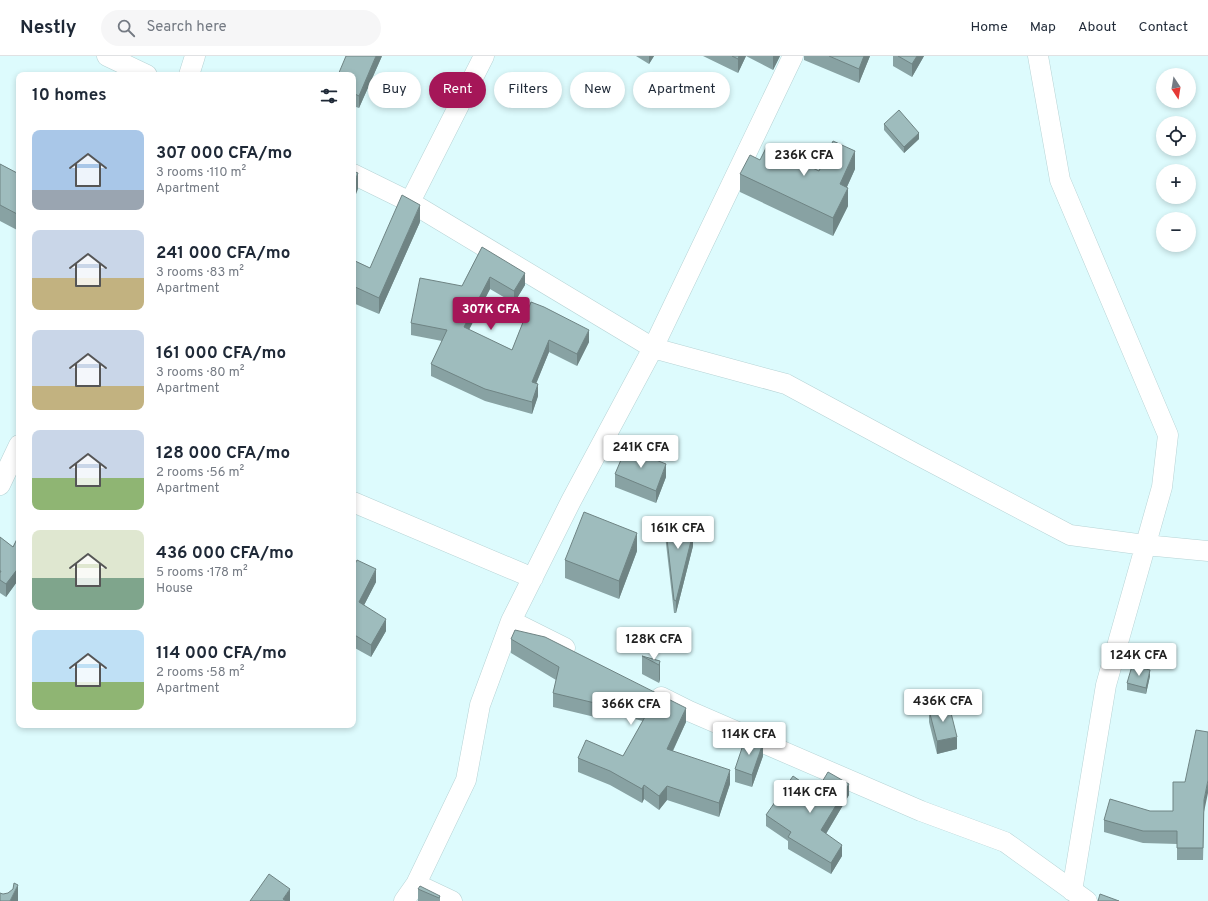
<!DOCTYPE html>
<html lang="en">
<head>
<meta charset="utf-8">
<style>
  body { margin:0; font-family:Overpass,sans-serif; background:#f6f6f7; color:#1f2937; height:100vh; display:flex; flex-direction:column; font-size:15px; white-space:nowrap }
  * { box-sizing:border-box; margin:0 }
  p { font-size:13px; color:#747a83 }
  .icon { flex:none; width:22px; height:22px; fill:none; stroke:currentColor; stroke-width:2; stroke-linecap:round; stroke-linejoin:round }
  .map { position:relative; flex:1; overflow:hidden }
  .sheet { position:absolute; left:16px; top:16px; width:340px; height:656px; display:flex; flex-direction:column; background:#fff; border-radius:8px; box-shadow:0 2px 6px #0003 }
  .sheet>* { flex:none }
  .banner { position:absolute; left:368px; top:16px; width:380px; height:36px; display:flex; gap:8px }
  .needle { width:26px; rotate:168deg }
  .controls { position:absolute; left:1156px; top:12px; display:grid; gap:8px }
  .controls a { display:grid; place-items:center; width:40px; height:40px; border-radius:50%; background:#fff; box-shadow:0 2px 6px #0003; font-size:20px }
  .price { position:absolute; translate:-50% -34px; padding:0 9px; border-radius:4px; background:#fff; color:#222; font-size:13px; line-height:26px; filter:drop-shadow(0 1px 2px #0008) }
  .price::after { content:''; position:absolute; left:50%; top:24px; width:12px; height:9px; margin-left:-6px; background:inherit; clip-path:polygon(0 0,100% 0,50% 100%) }
  .price.on { background:#a51658; color:#fff }
  ul { padding:0; list-style:none }
  li { display:flex; align-items:center; gap:12px; height:100px; padding:0 16px }
  li span { display:grid; place-items:center; flex:none; width:112px; height:80px; border-radius:8px; color:#555 }
  li>.icon { margin-inline-start:auto }
  span .icon { width:48px; height:48px; fill:#fffc; stroke-width:1 }
  li b { font-size:17px }
  h2 { display:flex; justify-content:space-between; align-items:center; height:48px; padding:0 16px; font-size:17px }
  .chip { padding:0 14px; border-radius:18px; background:#fff; box-shadow:0 2px 6px #0003; font-size:14px; line-height:36px }
  .chip.on { background:#a51658; color:#fff }
  header { display:flex; align-items:center; gap:24px; box-sizing:border-box; height:56px; padding:0 20px; background:#fff; border-bottom:1px solid #e0e1e3 }
  header strong { font-size:19px }
  nav { display:flex; gap:22px; margin-inline-start:auto; font-size:14px }
  .search { width:280px; height:36px; background:#f6f6f7; display:flex; align-items:center; gap:10px; box-sizing:border-box; padding:0 14px; border-radius:22px; color:#747a83; font-size:15px }
  .map>svg:first-child { display:block }
  .lines { fill:none; stroke-linecap:round; stroke-linejoin:round }
  .street-casing { stroke:#b6d3d5; stroke-width:21 }
  .street { stroke:#fff; stroke-width:20 }
  .wall { fill:#88a2a3 }
  .shaded-wall { fill:#6f8484 }
  .building { fill:#9ebcbd; stroke:#6f8484 }
</style>
</head>
<body>
<header>
<strong>Nestly</strong>
<div class="search"><svg class="icon" aria-label="search" viewBox="0 0 24 24"><circle cx="10" cy="10" r="6"/><path d="M15 15l6 6"/></svg>Search here</div>
<nav><a>Home</a><a>Map</a><a>About</a><a>Contact</a></nav>
</header>
<div class="map">
<svg width="1208" height="845" viewBox="0 0 1208 845">
  <rect width="100%" height="100%" fill="#ddfbfd"/>
  <g class="lines">
    <g class="street-casing">
      <path id="street" d="M107,0L147,19
        M1038,0L1060,124L1168,379L1162,431L1106,629L1072,835
        M189,19L195,0
        M353,118L410,146L653,292L786,328L914,397L1070,479L1145,489L1208,495
        M410,146L484,0
        M0,429L19,389
        M353,446L533,522
        M511,565L565,592
        M661,641L689,655L921,755L1005,786L1087,845
        M416,828L452,845
        M404,845L416,828L466,724L480,649L511,565L571,445L653,292L793,0"/>
    </g>
    <use href="#street" class="street"/>
  </g>
  <path class="wall" d="M382,0L359,52L353,50V19Z
    M636,0H654L649,8Z
    M703,0H746L738,17Z
    M746,0H780L773,14Z
    M804,0H870L859,27L804,4Z
    M893,0H924L912,21L893,10Z
    M884,68L919,83L904,97L884,74Z
    M760,104L819,115L855,113L847,131L848,150L833,180L740,136V118Z
    M0,108L19,118V175L0,165Z
    M420,166L379,258L353,247V204L370,212Z
    M482,191L525,229L514,247L490,233L469,274L512,294L531,246L589,286L577,310L549,296L536,327L538,340L532,358L485,345L431,320V308L442,285L411,279V267L462,230Z
    M615,418L666,421L656,447L615,431Z
    M665,466L693,490L676,557H674L665,479Z
    M19,479V523L6,541L0,537V481L13,491Z
    M637,495L619,543L565,522V504Z
    M353,512L376,526L364,549L386,575L371,601L353,591Z
    M511,583L686,666L673,695L730,728L719,761L667,744L659,754L644,743L642,747L610,729L578,716V702L623,700L643,665L601,655L599,662L553,651V637L556,624L511,597Z
    M642,600L660,605V623L659,627L642,618Z
    M1150,620L1146,638L1127,634V627Z
    M929,654L957,693L937,698L929,666Z
    M763,700L752,731L735,726V713Z
    M816,736L849,739L826,778L842,800L831,818L788,793V785L766,770V759Z
    M1150,755H1173L1204,756L1203,804H1177V788L1143,787L1104,776V764Z
    M418,833L440,840V845H418Z"/>
  <path class="shaded-wall" d="M376,0H382L359,52V40Z
    M649,0H654L649,8Z
    M739,0H746L738,17V3Z
    M773,0H780L773,14Z
    M864,0H870L859,27V13Z
    M917,0H924L912,21V8Z
    M919,77V83L904,97V91Z
    M855,95V113L840,146V128Z
    M358,117V133L353,146V130Z
    M848,132V150L833,180V162Z
    M420,149V166L379,258V242Z
    M525,217V229L514,247V235Z
    M490,221V233L464,283V271Z
    M589,274V286L577,310V298Z
    M549,284V296L532,338V326Z
    M538,328V340L532,358V346Z
    M666,408V421L656,447V435Z
    M637,477V495L619,543V525Z
    M693,477V490L676,557V545Z
    M19,511V523L6,541V528Z
    M376,513V526L359,559V546Z
    M386,563V575L371,601V589Z
    M660,605V623L659,627V609Z
    M1150,614V620L1146,638V632Z
    M601,640V655L599,662V648Z
    M686,652V666L667,707V693Z
    M957,681V693L937,698V685Z
    M763,687V700L752,731V719Z
    M730,714V728L719,761V747Z
    M1208,724V737L1204,756L1203,804L1204,744Z
    M849,728V739L821,786V774Z
    M644,729V743L642,747V733Z
    M667,730V744L659,754V740Z
    M842,789V800L831,818V807Z
    M18,829V845H10Z
    M290,833V845H283V843Z"/>
  <path class="building" d="M346,0H376L359,40L353,37V19H338Z
    M732,0H739L738,3Z
    M829,0H864L859,13Z
    M898,0H917L912,8Z
    M899,54L919,77L904,91L884,68Z
    M833,85L855,95L840,128L848,132L833,162L740,118L750,99L760,104L767,90L819,115Z
    M0,108L19,118V159L0,149Z
    M353,115L358,117L353,130Z
    M402,139L420,149L379,242L353,230V204L370,212Z
    M482,191L525,217L514,235L490,221L464,271L512,294L531,246L544,251L589,274L577,298L549,284L532,326L538,328L532,346L485,333L431,308L447,274L411,267L420,222L462,230Z
    M626,392L666,408L656,435L615,418Z
    M584,456L637,477L619,525L565,504Z
    M691,464L693,477L676,545L674,544L665,466Z
    M19,479V511L6,528L0,524V517L1,515H0V481L13,491Z
    M357,504L376,513L359,546L386,563L371,589L353,578V512Z
    M515,574L545,581L686,652L667,693L730,714L719,747L667,730L659,740L644,729L642,733L610,715L578,702L586,684L623,700L650,652L601,640L599,648L553,637L559,611L511,583Z
    M642,600L660,605L659,609Z
    M1132,610L1150,614L1146,632L1127,627Z
    M949,649L957,681L937,685L929,654Z
    M1196,674L1208,676V724L1204,744L1203,792H1177V775H1143L1104,764L1110,743L1150,755H1173V726H1185Z
    M746,680L763,687L752,719L735,713Z
    M828,716L849,728L821,774L842,789L831,807L788,781L791,776L766,759L793,720L816,736Z
    M269,818L290,833L283,843L286,845H250Z
    M14,827L18,829L10,845H0V837L3,838L8,837L13,833Z
    M420,830L440,840L439,842L418,833Z
    M1100,838L1119,845H1098Z"/>
</svg>
<div class="controls">
<a><svg class="needle" viewBox="-14 -14 28 28"><path d="M0-13l5 13h-10z" fill="#e53935"/><path d="M0 13l5-13h-10z" fill="#747a83"/></svg></a>
<a><svg class="icon" aria-label="locate" viewBox="0 0 24 24"><circle cx="12" cy="12" r="6"/><path d="M12 2v4M12 18v4M2 12h4M18 12h4"/></svg></a>
<a>+</a>
<a>−</a>
</div>
<b class="price" style="left:804px;top:121px">236K CFA</b>
<b class="price on" style="left:491px;top:275px">307K CFA</b>
<b class="price" style="left:641px;top:413px">241K CFA</b>
<b class="price" style="left:678px;top:494px">161K CFA</b>
<b class="price" style="left:654px;top:605px">128K CFA</b>
<b class="price" style="left:1139px;top:621px">124K CFA</b>
<b class="price" style="left:943px;top:667px">436K CFA</b>
<b class="price" style="left:631px;top:670px">366K CFA</b>
<b class="price" style="left:749px;top:700px">114K CFA</b>
<b class="price" style="left:810px;top:758px">114K CFA</b>
<div class="banner">
<a class="chip">Buy</a>
<a class="chip on">Rent</a>
<a class="chip">Filters</a>
<a class="chip">New</a>
<a class="chip">Apartment</a>
</div>
<section class="sheet">
<h2>10 homes<svg class="icon" aria-label="filters" viewBox="0 0 24 24"><path d="M4 7h16M4 17h16"/><circle cx="9" cy="7" r="2"/><circle cx="15" cy="17" r="2"/></svg></h2>
<ul>
<li><span style="background:linear-gradient(#a9c7e8 75%,#9aa5b1 0)"><svg class="icon" aria-label="home" viewBox="0 0 24 24"><path d="M3 11l9-7 9 7M6 9v11h12V9"/></svg></span><div><b>307 000 CFA/mo</b><p>3 rooms · 110 m²</p><p>Apartment</p></div></li>
<li><span style="background:linear-gradient(#c9d6e8 60%,#c2b280 0)"><svg class="icon" aria-label="home" viewBox="0 0 24 24"><path d="M3 11l9-7 9 7M6 9v11h12V9"/></svg></span><div><b>241 000 CFA/mo</b><p>3 rooms · 83 m²</p><p>Apartment</p></div></li>
<li><span style="background:linear-gradient(#c9d6e8 70%,#c2b280 0)"><svg class="icon" aria-label="home" viewBox="0 0 24 24"><path d="M3 11l9-7 9 7M6 9v11h12V9"/></svg></span><div><b>161 000 CFA/mo</b><p>3 rooms · 80 m²</p><p>Apartment</p></div></li>
<li><span style="background:linear-gradient(#c9d6e8 60%,#8fb573 0)"><svg class="icon" aria-label="home" viewBox="0 0 24 24"><path d="M3 11l9-7 9 7M6 9v11h12V9"/></svg></span><div><b>128 000 CFA/mo</b><p>2 rooms · 56 m²</p><p>Apartment</p></div></li>
<li><span style="background:linear-gradient(#dfe7d0 60%,#7fa58c 0)"><svg class="icon" aria-label="home" viewBox="0 0 24 24"><path d="M3 11l9-7 9 7M6 9v11h12V9"/></svg></span><div><b>436 000 CFA/mo</b><p>5 rooms · 178 m²</p><p>House</p></div></li>
<li><span style="background:linear-gradient(#bfe0f5 65%,#8fb573 0)"><svg class="icon" aria-label="home" viewBox="0 0 24 24"><path d="M3 11l9-7 9 7M6 9v11h12V9"/></svg></span><div><b>114 000 CFA/mo</b><p>2 rooms · 58 m²</p><p>Apartment</p></div></li>
</ul>
</section>
</div>
</body>
</html>
